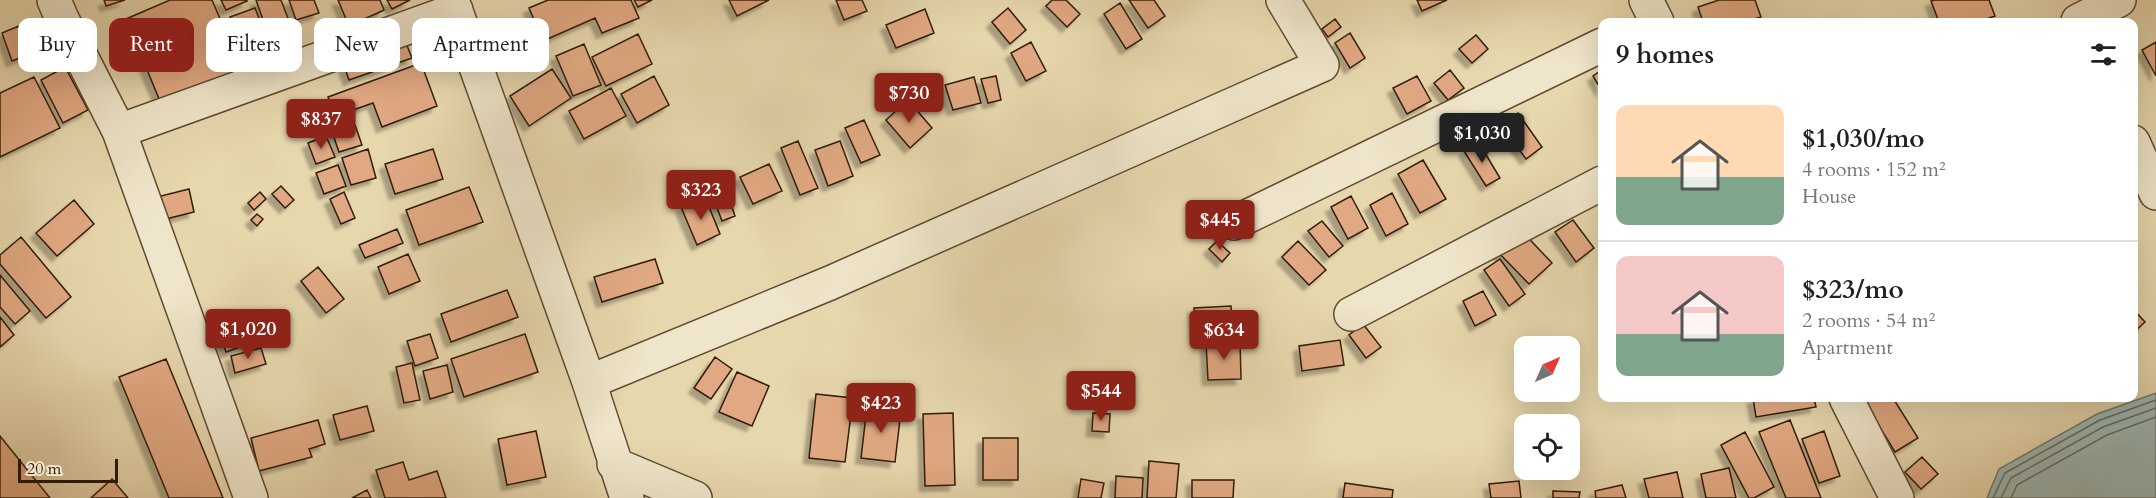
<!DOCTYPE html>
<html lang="en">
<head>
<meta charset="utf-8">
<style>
  body { margin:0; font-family:Cardo,serif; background:#f2f2f2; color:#202124; height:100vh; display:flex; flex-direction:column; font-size:22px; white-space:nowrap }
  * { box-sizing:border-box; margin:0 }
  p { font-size:20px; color:#757577 }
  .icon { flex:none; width:33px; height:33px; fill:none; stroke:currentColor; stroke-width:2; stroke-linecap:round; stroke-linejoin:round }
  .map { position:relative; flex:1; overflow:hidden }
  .sheet { position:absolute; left:1598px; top:18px; width:540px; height:384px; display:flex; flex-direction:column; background:#fff; border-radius:12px; box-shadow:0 6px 24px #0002 }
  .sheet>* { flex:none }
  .top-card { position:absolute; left:18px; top:18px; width:570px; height:54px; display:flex; gap:12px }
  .needle { width:39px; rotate:45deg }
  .buttons { position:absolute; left:1514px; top:336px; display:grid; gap:12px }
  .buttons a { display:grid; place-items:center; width:66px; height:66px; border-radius:12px; background:#fff; box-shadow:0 6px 24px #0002; font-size:30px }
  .scale { position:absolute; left:18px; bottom:15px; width:100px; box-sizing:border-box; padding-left:6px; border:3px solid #311c09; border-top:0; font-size:16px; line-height:21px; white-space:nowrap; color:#311c09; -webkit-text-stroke:4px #efe5ca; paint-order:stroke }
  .price { position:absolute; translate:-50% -51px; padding:0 14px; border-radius:6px; background:#8f2418; color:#fff; font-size:20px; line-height:39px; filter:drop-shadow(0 2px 3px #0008) }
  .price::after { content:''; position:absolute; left:50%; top:36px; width:18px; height:14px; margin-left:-9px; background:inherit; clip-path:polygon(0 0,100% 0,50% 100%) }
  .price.active { background:#222; color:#fff }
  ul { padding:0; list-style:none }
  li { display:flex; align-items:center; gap:18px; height:150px; padding:0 18px }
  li+li { border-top:2px solid #e0e0e0 }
  li span { display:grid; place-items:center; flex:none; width:168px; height:120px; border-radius:12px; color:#555 }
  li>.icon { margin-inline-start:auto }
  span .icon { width:72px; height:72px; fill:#fffc; stroke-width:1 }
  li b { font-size:26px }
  h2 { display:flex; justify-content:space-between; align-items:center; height:72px; padding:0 18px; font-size:26px }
  .chip { padding:0 21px; border-radius:12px; background:#fff; box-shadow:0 6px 24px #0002; font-size:21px; line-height:54px }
  .chip.active { background:#8f2418; color:#fff }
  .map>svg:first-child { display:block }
  .water { fill:#9cb7b5; stroke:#717970; stroke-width:1.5 }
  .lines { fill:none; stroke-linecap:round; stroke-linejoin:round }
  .shore { stroke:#666a5f; stroke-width:1.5 }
  .building { fill:#e1a983; stroke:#311c09; stroke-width:1.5; filter:url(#shadow) }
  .street-casing { stroke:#5e4b32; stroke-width:36 }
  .street { stroke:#efe5ca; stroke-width:33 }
</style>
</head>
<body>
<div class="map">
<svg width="2156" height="498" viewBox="0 0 2156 498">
  <defs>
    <filter id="shadow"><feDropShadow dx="-5.5" dy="5.5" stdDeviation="1.5" flood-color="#0004"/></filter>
  </defs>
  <rect width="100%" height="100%" fill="#e7d7ad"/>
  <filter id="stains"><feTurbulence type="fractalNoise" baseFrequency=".00333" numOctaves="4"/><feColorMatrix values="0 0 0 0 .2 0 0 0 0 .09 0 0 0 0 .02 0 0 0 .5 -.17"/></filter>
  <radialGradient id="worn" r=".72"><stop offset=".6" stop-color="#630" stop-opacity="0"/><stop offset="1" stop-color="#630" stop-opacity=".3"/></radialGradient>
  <path class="water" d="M2156,393V498H1987L1999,469L2097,414Z"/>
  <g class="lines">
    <path class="shore" d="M1993,498L2005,473L2100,420L2156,400
      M2001,498L2011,478L2103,427L2156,408
      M2011,498L2017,485L2107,435L2156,417"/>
  </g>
  <path class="building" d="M104,0H125L106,6Z
    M170,0H212L243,72L162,106L126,19Z
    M221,0H247V1L226,10Z
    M256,0H281L292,29L269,37Z
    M289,0H314L319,13L296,20Z
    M338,0H380L384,10L349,26Z
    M387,0H410L392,9Z
    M548,0H631L639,18L602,33L595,18L543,41L529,8Z
    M634,0H652L638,7Z
    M729,0H769L737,16Z
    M836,0H862L867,11L844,20Z
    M1052,0H1066L1080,14L1067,27L1046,6Z
    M1129,0H1154L1165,16L1148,28Z
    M1417,0H1447L1422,11Z
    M1719,0H1755L1761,17L1744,22H1703L1698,7Z
    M1934,0H1989L1995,16L1978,22H1939L1931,1Z
    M1120,3L1142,39L1126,49L1104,14Z
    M255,8L267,39L241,48L230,17Z
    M1008,8L1026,30L1010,44L992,22Z
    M925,9L934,33L896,48L886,25Z
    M1335,19L1341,27L1328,37L1322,29Z
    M19,26L30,54L12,61L2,33Z
    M1350,33L1365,58L1350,68L1335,43Z
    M291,34L299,54L281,61L274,40Z
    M638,34L652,64L606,86L592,57Z
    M1476,35L1488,49L1472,63L1459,49Z
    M404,38L412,58L349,80L342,60Z
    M1031,42L1046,71L1026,81L1011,53Z
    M2156,42V76L2142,50Z
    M268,44L276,68L249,77L241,52Z
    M584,44L601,85L573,96L556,56Z
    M421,63L437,106L382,127L373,103L336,116L328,97Z
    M65,67L88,110L63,123L41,80Z
    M552,69L571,98L529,126L510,96Z
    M1450,70L1464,88L1448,100L1434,83Z
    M1602,70V91L1593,76Z
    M654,76L669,105L637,123L621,94Z
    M996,76L1001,100L988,103L981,79Z
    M1417,76L1431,101L1407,114L1393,88Z
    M34,77L60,128L0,157V93Z
    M974,77L981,103L953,110L945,85Z
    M611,88L626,116L584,139L569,111Z
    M908,100L932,128L910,148L886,120Z
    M1518,113L1542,147L1526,159L1501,125Z
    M864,120L880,155L861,163L845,128Z
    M355,125L362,145L339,152L332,132Z
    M326,136L335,157L316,164L308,143Z
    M798,141L818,188L800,195L781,148Z
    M840,141L853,176L828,186L815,150Z
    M1479,143L1500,178L1486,186L1464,151Z
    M368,149L376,178L351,185L342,158Z
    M433,149L443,179L395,194L385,164Z
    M1423,160L1446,199L1420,213L1398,174Z
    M769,164L782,191L753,204L740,177Z
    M338,165L346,186L324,194L316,173Z
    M281,186L294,200L285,208L272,194Z
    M469,187L483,222L419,245L406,210Z
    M189,189L194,212L166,219L161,196Z
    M260,192L266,199L254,210L248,203Z
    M344,192L355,218L341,224L330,199Z
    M727,192L735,216L722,221L713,197Z
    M1392,193L1408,224L1386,236L1370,205Z
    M1351,196L1368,228L1348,239L1331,207Z
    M705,197L720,234L697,245L681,207Z
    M74,200L94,224L57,256L36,233Z
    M257,214L263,219L257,226L251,220Z
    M1573,220L1594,248L1576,262L1555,232Z
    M1322,221L1343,246L1329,257L1308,231Z
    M1518,227L1552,263L1529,284L1495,249Z
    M397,229L403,243L365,258L359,245Z
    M21,237L71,297L46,318L0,264V255Z
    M1217,241L1230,253L1222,262L1209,249Z
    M1298,241L1326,270L1309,285L1282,257Z
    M408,254L420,281L389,294L378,267Z
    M655,259L663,283L602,302L594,277Z
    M1500,259L1525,294L1509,306L1484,270Z
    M318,267L344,299L326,313L301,281Z
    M0,275L30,311L15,324L0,307Z
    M507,290L518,317L451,342L441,314Z
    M1483,291L1496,315L1475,326L1463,301Z
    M1231,306L1233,333L1196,335L1194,308Z
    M2133,309L2145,322L2133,333Z
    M249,314L259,340L226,352L216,326Z
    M0,317L14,335L0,347Z
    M1363,324L1381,347L1366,358L1349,335Z
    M430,334L438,358L415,366L407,341Z
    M525,334L538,372L464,397L451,359Z
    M1340,340L1344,365L1302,371L1299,346Z
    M1240,341L1241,379L1208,380L1206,343Z
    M261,348L266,364L235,373L231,356Z
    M715,357L732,369L711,399L694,388Z
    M166,359L223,498H169L119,377Z
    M412,363L420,400L404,403L396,367Z
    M447,365L453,392L430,399L423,371Z
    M737,372L769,386L752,426L719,412Z
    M816,394L853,398L845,462L809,458Z
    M1753,398H1814L1816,407L1756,417Z
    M1869,398H1893L1918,438L1895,452L1864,401Z
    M367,406L374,431L340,440L333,415Z
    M867,407L901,411L895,462L861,458Z
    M953,413L955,485L925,486L923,414Z
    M1093,413L1110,414L1109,432L1092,431Z
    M318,420L325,444L309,449L312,457L259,471L251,438Z
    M1790,420L1821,498H1786L1759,432Z
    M536,431L546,477L507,485L498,439Z
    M1824,431L1840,476L1819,483L1802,439Z
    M1745,432L1774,487L1754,498H1749L1721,445Z
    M0,436L50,498H0Z
    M983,438H1018V480H983Z
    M1922,457L1938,474L1921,489L1905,472Z
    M1149,461L1179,464L1176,498H1147Z
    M403,462L409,480L437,471L446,498H385L376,470Z
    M1729,468L1736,498H1706L1701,474Z
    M1677,472L1683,498H1649L1644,479Z
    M1116,476L1143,478L1142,498H1115Z
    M112,479L128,498H91Z
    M1081,479L1104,483L1101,498H1078Z
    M1192,480H1234L1233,498H1192Z
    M1519,481L1521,498H1491L1489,484Z
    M1345,483L1393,490L1392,498H1343Z
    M1622,485L1626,498H1596L1595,491Z
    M367,490L371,498H352Z
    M1553,491L1580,492L1579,498H1553Z"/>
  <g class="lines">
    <g class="street-casing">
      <path id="street" d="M54,0L62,19L119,131L251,498
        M452,0L589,382L627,498
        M1646,0L1657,22
        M2078,21L2119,0
        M119,131L456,10
        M2133,142L2156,193
        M1234,223L1602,45
        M1351,314L1602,183
        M589,382L830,283L1322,65L1283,0
        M1846,398L1897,498
        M614,464L695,498"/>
    </g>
    <use href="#street" class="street"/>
  </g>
  <rect width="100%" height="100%" filter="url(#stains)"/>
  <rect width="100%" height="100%" fill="url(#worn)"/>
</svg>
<div class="buttons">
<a><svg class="needle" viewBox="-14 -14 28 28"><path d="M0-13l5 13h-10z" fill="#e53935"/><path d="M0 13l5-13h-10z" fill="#757577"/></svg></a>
<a><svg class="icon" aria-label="locate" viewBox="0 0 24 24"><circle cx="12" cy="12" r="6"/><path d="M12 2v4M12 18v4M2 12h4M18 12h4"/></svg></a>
</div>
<div class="scale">20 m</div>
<b class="price" style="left:909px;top:124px">$730</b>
<b class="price" style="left:321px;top:150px">$837</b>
<b class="price active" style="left:1482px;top:164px">$1,030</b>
<b class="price" style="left:701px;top:221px">$323</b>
<b class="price" style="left:1220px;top:251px">$445</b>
<b class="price" style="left:248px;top:360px">$1,020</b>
<b class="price" style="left:1224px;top:361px">$634</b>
<b class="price" style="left:1101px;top:422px">$544</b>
<b class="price" style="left:881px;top:434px">$423</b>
<div class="top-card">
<a class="chip">Buy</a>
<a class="chip active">Rent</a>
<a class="chip">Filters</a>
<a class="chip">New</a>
<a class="chip">Apartment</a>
</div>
<section class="sheet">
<h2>9 homes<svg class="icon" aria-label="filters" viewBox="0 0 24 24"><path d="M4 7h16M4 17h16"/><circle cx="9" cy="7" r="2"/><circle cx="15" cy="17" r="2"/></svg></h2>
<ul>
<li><span style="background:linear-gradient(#ffd9b3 60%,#7fa58c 0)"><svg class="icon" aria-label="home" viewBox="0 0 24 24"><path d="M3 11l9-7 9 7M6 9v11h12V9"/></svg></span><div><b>$1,030/mo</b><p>4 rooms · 152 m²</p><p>House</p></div></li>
<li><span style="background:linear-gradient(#f6c9c9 65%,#7fa58c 0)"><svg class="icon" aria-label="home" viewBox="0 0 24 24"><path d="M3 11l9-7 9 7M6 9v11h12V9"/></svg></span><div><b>$323/mo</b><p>2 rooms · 54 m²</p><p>Apartment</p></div></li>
</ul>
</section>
</div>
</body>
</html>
